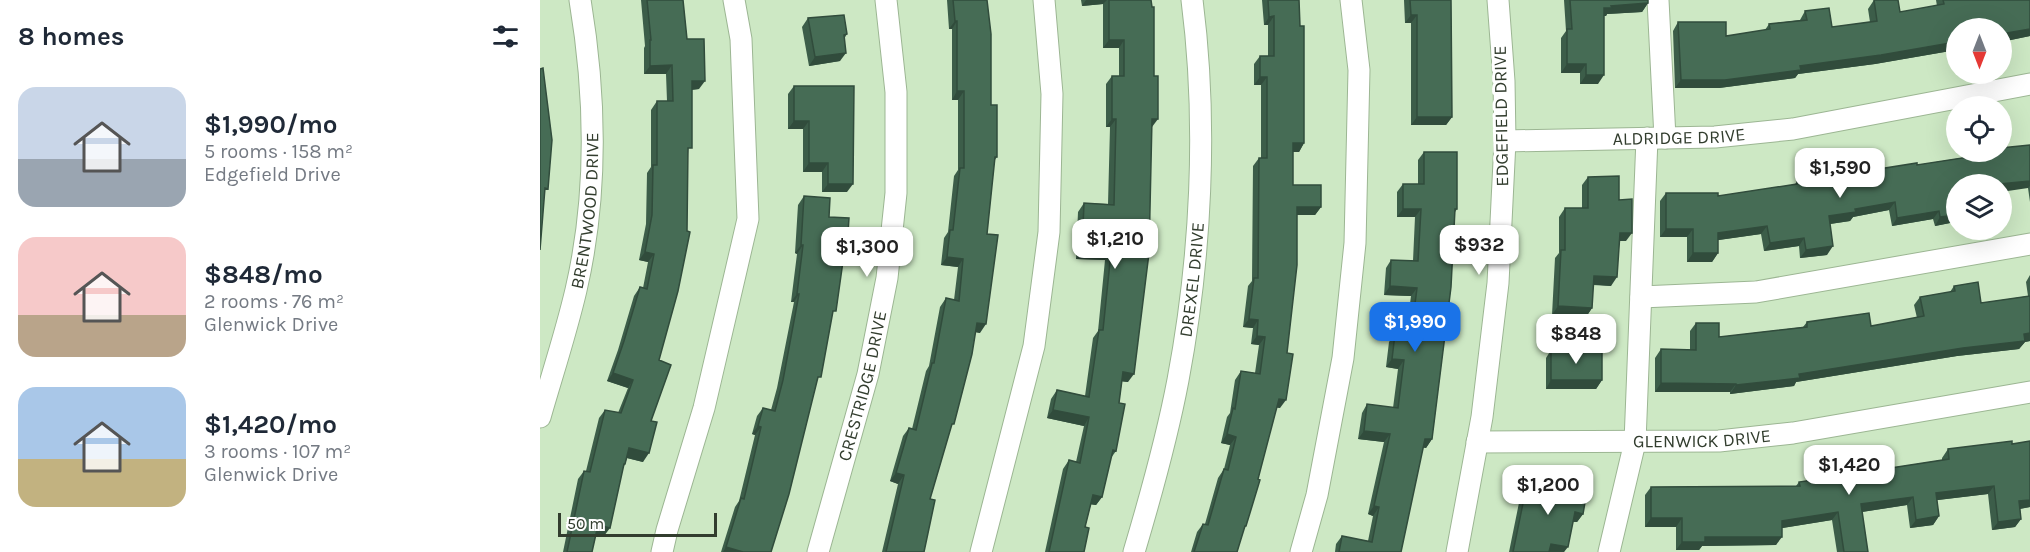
<!DOCTYPE html>
<html lang="en">
<head>
<meta charset="utf-8">
<style>
  body { margin:0; font-family:Karla,sans-serif; background:#f6f6f7; color:#1f2937; height:100vh; display:flex; flex-direction:column; font-size:22px; white-space:nowrap }
  * { box-sizing:border-box; margin:0 }
  p { font-size:20px; color:#747a83 }
  .icon { flex:none; width:33px; height:33px; fill:none; stroke:currentColor; stroke-width:2; stroke-linecap:round; stroke-linejoin:round }
  .map { position:relative; flex:1; overflow:hidden }
  .sheet { display:flex; flex-direction:column; background:#fff; width:540px }
  .sheet>* { flex:none }
  .needle { width:39px; rotate:180deg }
  .fabs { position:absolute; left:1406px; top:18px; display:grid; gap:12px }
  .fabs a { display:grid; place-items:center; width:66px; height:66px; border-radius:50%; background:#fff; box-shadow:0 6px 24px #0002; font-size:30px }
  .scale { position:absolute; left:18px; bottom:15px; width:159px; box-sizing:border-box; padding-left:6px; border:3px solid #323d2e; border-top:0; font-size:16px; line-height:21px; white-space:nowrap; color:#323d2e; -webkit-text-stroke:4px #fff; paint-order:stroke }
  .price { position:absolute; translate:-50% -51px; padding:0 14px; border-radius:12px; background:#fff; color:#222; font-size:20px; line-height:39px; filter:drop-shadow(0 2px 3px #0008) }
  .price::after { content:''; position:absolute; left:50%; top:36px; width:18px; height:14px; margin-left:-9px; background:inherit; clip-path:polygon(0 0,100% 0,50% 100%) }
  .price.selected { background:#1a73e8; color:#fff }
  ul { padding:0; list-style:none }
  li { display:flex; align-items:center; gap:18px; height:150px; padding:0 18px }
  li span { display:grid; place-items:center; flex:none; width:168px; height:120px; border-radius:18px; color:#555 }
  li>.icon { margin-inline-start:auto }
  span .icon { width:72px; height:72px; fill:#fffc; stroke-width:1 }
  li b { font-size:26px }
  h2 { display:flex; justify-content:space-between; align-items:center; height:72px; padding:0 18px; font-size:26px }
  main { display:flex; flex:1; min-height:0 }
  .map>svg:first-child { display:block }
  .lines { fill:none; stroke-linecap:round; stroke-linejoin:round }
  .minor-casing { stroke:#9cb693; stroke-width:23 }
  .minor { stroke:#fff; stroke-width:21 }
  .wall { fill:#3c5d49 }
  .shaded-wall { fill:#314c3c }
  .building { fill:#466c55; stroke:#314c3c; stroke-width:1.5 }
  .labels { text-anchor:middle; dominant-baseline:central; stroke-width:6; stroke-linejoin:round; paint-order:stroke }
  .street-label { font-size:18px; fill:#323d2e; stroke:#fff }
</style>
</head>
<body>
<main>
<section class="sheet">
<h2>8 homes<svg class="icon" aria-label="filters" viewBox="0 0 24 24"><path d="M4 7h16M4 17h16"/><circle cx="9" cy="7" r="2"/><circle cx="15" cy="17" r="2"/></svg></h2>
<ul>
<li><span style="background:linear-gradient(#c9d6e8 60%,#9aa5b1 0)"><svg class="icon" aria-label="home" viewBox="0 0 24 24"><path d="M3 11l9-7 9 7M6 9v11h12V9"/></svg></span><div><b>$1,990/mo</b><p>5 rooms · 158 m²</p><p>Edgefield Drive</p></div></li>
<li><span style="background:linear-gradient(#f6c9c9 65%,#b9a48a 0)"><svg class="icon" aria-label="home" viewBox="0 0 24 24"><path d="M3 11l9-7 9 7M6 9v11h12V9"/></svg></span><div><b>$848/mo</b><p>2 rooms · 76 m²</p><p>Glenwick Drive</p></div></li>
<li><span style="background:linear-gradient(#a9c7e8 60%,#c2b280 0)"><svg class="icon" aria-label="home" viewBox="0 0 24 24"><path d="M3 11l9-7 9 7M6 9v11h12V9"/></svg></span><div><b>$1,420/mo</b><p>3 rooms · 107 m²</p><p>Glenwick Drive</p></div></li>
</ul>
</section>
<div class="map">
<svg width="1490" height="552" viewBox="0 0 1490 552">
  <rect width="100%" height="100%" fill="#cde8c4"/>
  <g class="lines">
    <g class="minor-casing">
      <g id="minor">
        <path d="M1118,0L1125,138"/>
        <path id="s1" d="M965,141L1175,137L1253,129L1490,84"/>
        <path d="M1101,297L1216,292L1490,244"/>
        <path id="s2" d="M0,417C12,375 26,333 36,290C58,195 56,96 40,0"/>
        <path id="s3" d="M937,442L1179,441L1253,433L1490,392"/>
        <path d="M122,552L127,530L164,408L208,219L201,39L194,0"/>
        <path id="s4" d="M278,552L328,374L347,278L356,193V92L346,0"/>
        <path d="M441,552L494,346L509,232L512,94L504,0"/>
        <path id="s5" d="M594,552C611,495 627,438 638,380C661,258 668,124 652,0"/>
        <path d="M761,552L777,495L803,358L815,243L819,70L811,0"/>
        <path d="M917,552L942,417L958,283L965,141L964,81L958,0"/>
        <path d="M1069,552L1095,442L1107,138"/>
      </g>
    </g>
    <use href="#minor" class="minor"/>
  </g>
  <path class="wall" d="M101,0H143L147,39L159,89L152,90L148,154L119,360L111,421L103,462L87,458L85,464L83,468L64,536L56,534L52,552H23L38,479L44,471H46L59,418L65,410L78,413L88,388L67,381L78,350L94,296L100,287L103,288L108,262L99,260L106,224L107,173L111,167V110L117,101H127L126,74H104V48L105,46Z
    M407,0H447L451,105L457,157L454,161L447,234L440,333L435,332L410,431L390,499L384,552H342L358,484L350,481L363,436L369,428L372,429L386,371L389,366L400,307L406,298L414,300L418,267L401,265L404,238L408,232L414,176L418,170V100H412V29H409Z
    M541,0H611L612,127L588,382L582,381L579,403L576,451L571,458L562,497L556,505L551,504L545,527L544,552H505L523,469L529,460L536,462L544,426L507,418L511,399L517,390L545,396L553,338L558,331L565,260L536,259L538,212L544,203L568,204L570,127H566V84L572,76H579V48H563V4L542,6Z
    M722,0H759L764,143L759,152H753V185L781,207L775,215H757L740,408L736,407L706,526L703,530L697,552H651L657,532L663,524H665L678,478L684,469L690,445L681,443L687,417L690,413L695,380L701,371L715,373L719,345L711,344L713,328L703,327L708,286L712,281L713,166L719,158H721V85H714V64L720,56H728V25H724Z
    M864,0H911L912,117L906,125H871V23H865Z
    M1024,0H1108V3L1102,12L1067,14L1066,16H1064L1058,84H1040V73H1021V38L1026,31Z
    M1334,0L1360,12L1397,6L1396,0H1490V36L1461,42L1416,28V50L1335,64L1258,74L1255,78L1179,88H1135L1133,31L1138,22L1186,36L1225,30L1229,24L1260,20L1265,11L1292,27L1330,22L1328,9Z
    M268,18L307,34L304,39L300,61L269,66L262,27Z
    M254,86L307,192H282V172H263V129H248V94Z
    M1490,145V202L1488,188L1416,184L1415,222L1395,226L1393,219L1352,226L1349,210L1313,217L1310,221L1290,224L1287,255L1260,258L1259,246L1224,251L1221,234L1178,240V253L1172,262H1147V237H1120V201L1126,193L1178,196L1254,185L1257,182L1377,165L1458,152H1461V148Z
    M884,152L917,209L915,212L892,439L886,448L883,447L861,552H795L796,544L802,536L828,541L833,516L828,514L844,442L818,439L822,413L827,404L853,408L858,369L846,367L849,342L855,334L866,335L871,296L844,295L846,268L851,260L873,261L875,217H857V192L863,184H878V160Z
    M1048,177L1079,200L1086,241H1079L1071,286L1053,285L1052,308L1046,317L1012,315L1015,258L1019,253V217L1025,208H1042V185Z
    M264,196L289,217L304,252L292,317L231,552H181L195,507L199,501L215,435L212,434L217,416L223,408L231,410L237,388L254,302H251L257,254L255,253L258,205Z
    M1490,275V341L1485,342L1479,349L1417,356L1256,382L1254,386L1190,394V392H1115V358L1121,349L1150,350V331L1156,323L1179,337L1263,327L1267,322L1331,326L1377,318L1374,305L1380,297L1410,292L1414,286L1441,303L1488,296L1486,282Z
    M1011,350L1062,380L1056,389H1006V358Z
    M1490,441V507L1480,509L1481,519L1475,527L1452,530L1448,494L1397,500L1399,516L1393,525L1370,528L1367,505L1322,512L1328,552H1297L1292,520L1242,528L1236,545L1162,546L1159,550H1136V527H1105V495L1111,487L1256,486L1259,482L1402,460V458L1408,449L1472,444Z
    M988,479L1043,514L1037,522H1033L1024,552H969L982,488Z"/>
  <path class="shaded-wall" d="M546,0H567L563,4L542,6Z
    M1108,3L1102,12L1067,14L1066,16H1058L1064,8L1071,6Z
    M871,15H877L871,23H865Z
    M734,16L728,25H724L729,17Z
    M415,21H417L412,29H409Z
    M1490,29V36L1461,42V34Z
    M569,40H584L579,48H563Z
    M1416,42V50L1335,64L1258,74L1255,78L1179,88H1135L1141,80L1260,66Z
    M306,53L300,61L269,66L275,57Z
    M1027,64H1046L1040,73H1021Z
    M132,65L126,74H104L110,66Z
    M1046,75H1064L1058,84H1040Z
    M720,77H727L721,85H714Z
    M152,81H165L159,89L146,90Z
    M417,91H424L418,100H412Z
    M877,117H912L906,125H871Z
    M572,119H576L570,127H566Z
    M612,119H618L612,127Z
    M254,121H269L263,129H248Z
    M753,143H764L759,152H748Z
    M269,163H288L282,172H263Z
    M1490,181V186L1488,188L1461,192V184Z
    M288,184H313L307,192H282Z
    M1355,202L1349,210L1313,217L1310,221L1283,225L1289,216L1315,209Z
    M757,207H781L775,215H751Z
    M863,209H881L875,217H857Z
    M1399,211L1393,219L1352,226L1357,218Z
    M1416,215V221L1415,222L1395,226L1400,217Z
    M1227,226L1221,234L1172,241L1178,233Z
    M1126,229H1153L1147,237H1120Z
    M1080,233H1092L1086,241H1074Z
    M1264,238L1259,246L1224,251L1230,243Z
    M261,245H263L257,254L255,253Z
    M1293,246L1287,255L1260,258L1266,250Z
    M542,251L571,252L565,260L536,259Z
    M105,252L114,254L108,262L99,260Z
    M1153,253H1178L1172,262H1147Z
    M407,257L423,259L418,267L401,265Z
    M1054,276L1077,277L1071,286L1048,284Z
    M850,286L877,288L871,296L844,295Z
    M257,294H259L254,302H251Z
    M1018,306L1052,308L1046,317L1012,315Z
    M709,319L718,320L713,328L703,327Z
    M437,323L446,324L440,333L431,331Z
    M1490,333V341L1485,342L1479,349L1417,356L1256,382L1254,386L1190,394L1196,385Z
    M717,336L725,337L719,345L711,344Z
    M852,359L864,360L858,369L846,367Z
    M583,372L594,374L588,382L577,381Z
    M73,373L93,380L88,388L67,381Z
    M1011,380H1062L1056,389H1006Z
    M1121,383L1196,384L1190,392H1115Z
    M739,399L746,400L740,408L733,407Z
    M513,410L549,417L544,426L507,418Z
    M218,426L221,427L215,435L212,434Z
    M824,431L850,434L844,442L818,439Z
    M687,434L696,437L690,445L681,443Z
    M885,439H892L886,448L879,447Z
    M89,448L109,453L103,462L83,457Z
    M356,473L364,475L358,484L350,481Z
    M1454,486L1448,494L1390,501L1396,493Z
    M553,495L562,497L556,505L547,504Z
    M1373,497L1367,505L1315,513L1321,504Z
    M1490,500V507L1473,510L1479,501Z
    M834,506L839,507L833,516L828,514Z
    M1035,512L1043,514L1037,522L1029,521Z
    M1298,512L1292,520L1236,529L1242,521Z
    M1399,516L1393,525L1370,528L1376,520Z
    M1111,518H1142L1136,527H1105Z
    M1481,519L1475,527L1452,530L1458,522Z
    M58,525L70,528L64,536L52,533Z
    M1165,537H1242L1236,545L1162,546L1159,550H1136L1142,542Z
    M1011,544L1028,547L1024,552H1006Z
    M186,547L203,552H183Z"/>
  <path class="building" d="M107,0H143L147,39H164L165,81H152V148H148L147,231L150,232L138,291L119,360L131,365L111,421L117,422L109,453L89,448L85,464H84L70,528L58,525L52,552H27L44,471L50,472L65,410L81,413L93,380L73,373L84,341L100,287L107,289L114,254L105,252L112,215L113,165H117V101H133L132,65L110,66V40H111Z
    M413,0H447L451,34V105H457V157H455L447,234L458,235L446,324L437,323L432,354L414,424H412L390,499L395,500L384,552H346L364,475L356,473L369,428L376,430L392,363H394L406,298L419,301L423,259L407,257L410,230H413L420,168H424V91H417V21H415Z
    M569,0H611L612,7H614V76H618V119H612L609,253L594,374L583,372L579,403L585,404L576,451L573,450L562,497L553,495L545,527L549,528L544,552H509L529,460L540,463L549,417L513,410L517,390L549,397L559,330H563L571,252L542,251L544,203L574,205L576,119H572V76H584V40H569Z
    M728,0H759L760,26H764V143H753V185H781V207H757V265L747,353L753,354L746,400L739,399L718,479L720,480L706,526H705L697,552H654L663,524L668,525L684,469L688,470L696,437L687,434L693,408L695,409L701,371L720,374L725,337L717,336L718,320L709,319L714,278H718L719,158H727V77H720V56H734V16L729,17Z
    M870,0H911L912,117H877V15H871Z
    M1030,0H1108V3L1071,6L1072,8H1064V75H1046V64H1027V29H1032Z
    M1334,0H1358L1360,12L1404,4L1403,0H1490V29L1461,34V28H1416V42L1341,55L1260,66L1261,70L1185,80H1141L1138,22H1186V36L1230,29L1229,24L1267,20L1265,11L1289,8L1292,27L1337,21Z
    M304,15L307,34L304,35L306,53L275,57L268,18Z
    M3,68L12,140L8,189L5,188L0,250V69Z
    M254,86H314L313,184H288V163H269V121H254Z
    M1490,145V181L1459,184H1416V215L1400,217L1399,211L1357,218L1355,202L1315,209L1316,212L1289,216L1293,246L1266,250L1264,238L1230,243L1227,226L1178,233V253H1153V229H1126V193H1178V196L1257,184V182L1377,163V165L1462,152L1461,148Z
    M884,152H917V209H915L911,287L892,439H885L861,552H799L802,536L832,542L839,507L834,506L850,434L824,431L827,404L858,408L864,360L852,359L855,334L871,335L877,288L850,286L851,260L878,261L881,209H863V184H884Z
    M1079,176V200L1092,199V233H1080L1077,277L1054,276L1052,308L1018,306L1021,250H1025V208H1048V177Z
    M264,196L290,198L289,217L309,218L307,248L305,247L296,311H293L281,377H278L249,494L231,552H203L186,547L201,498L204,499L221,427L218,426L223,408L235,411L243,380L259,294H257L263,245H261Z
    M1438,282L1441,303L1490,296V333L1484,334L1485,341L1423,348L1259,374L1260,378L1196,385V384L1121,383V349L1156,350V323H1179V337L1267,327V322L1329,313L1331,326L1384,316L1380,297L1415,291L1414,286Z
    M1011,350H1062V380H1011Z
    M1472,441V444L1490,441V500L1479,501L1481,519L1458,522L1454,486L1396,493L1399,516L1376,520L1373,497L1321,504L1328,552H1304L1298,512L1242,521V537H1165V542H1142V518H1111V487L1260,486L1259,482L1409,459L1408,449Z
    M988,479L1047,491L1043,514L1035,512L1028,547L1011,544L1009,552H973Z"/>
  <g class="labels">
    <g class="street-label">
      <text transform="translate(961 116) rotate(-91)">EDGEFIELD DRIVE</text>
      <text stroke="none"><textPath href="#s1" startOffset="174">ALDRIDGE DRIVE</textPath></text>
      <text stroke="none"><textPath href="#s2" startOffset="212">BRENTWOOD DRIVE</textPath></text>
      <text stroke="none"><textPath href="#s5" startOffset="279">DREXEL DRIVE</textPath></text>
      <text stroke="none"><textPath href="#s4" startOffset="172">CRESTRIDGE DRIVE</textPath></text>
      <text stroke="none"><textPath href="#s3" startOffset="225">GLENWICK DRIVE</textPath></text>
    </g>
  </g>
</svg>
<div class="fabs">
<a><svg class="needle" viewBox="-14 -14 28 28"><path d="M0-13l5 13h-10z" fill="#e53935"/><path d="M0 13l5-13h-10z" fill="#747a83"/></svg></a>
<a><svg class="icon" aria-label="locate" viewBox="0 0 24 24"><circle cx="12" cy="12" r="6"/><path d="M12 2v4M12 18v4M2 12h4M18 12h4"/></svg></a>
<a><svg class="icon" aria-label="layers" viewBox="0 0 24 24"><path d="M12 4l9 5-9 5-9-5zM3 14l9 5 9-5"/></svg></a>
</div>
<div class="scale">50 m</div>
<b class="price" style="left:1300px;top:199px">$1,590</b>
<b class="price" style="left:575px;top:270px">$1,210</b>
<b class="price" style="left:939px;top:276px">$932</b>
<b class="price" style="left:327px;top:278px">$1,300</b>
<b class="price selected" style="left:875px;top:353px">$1,990</b>
<b class="price" style="left:1036px;top:365px">$848</b>
<b class="price" style="left:1309px;top:496px">$1,420</b>
<b class="price" style="left:1008px;top:516px">$1,200</b>
</div>
</main>
</body>
</html>
